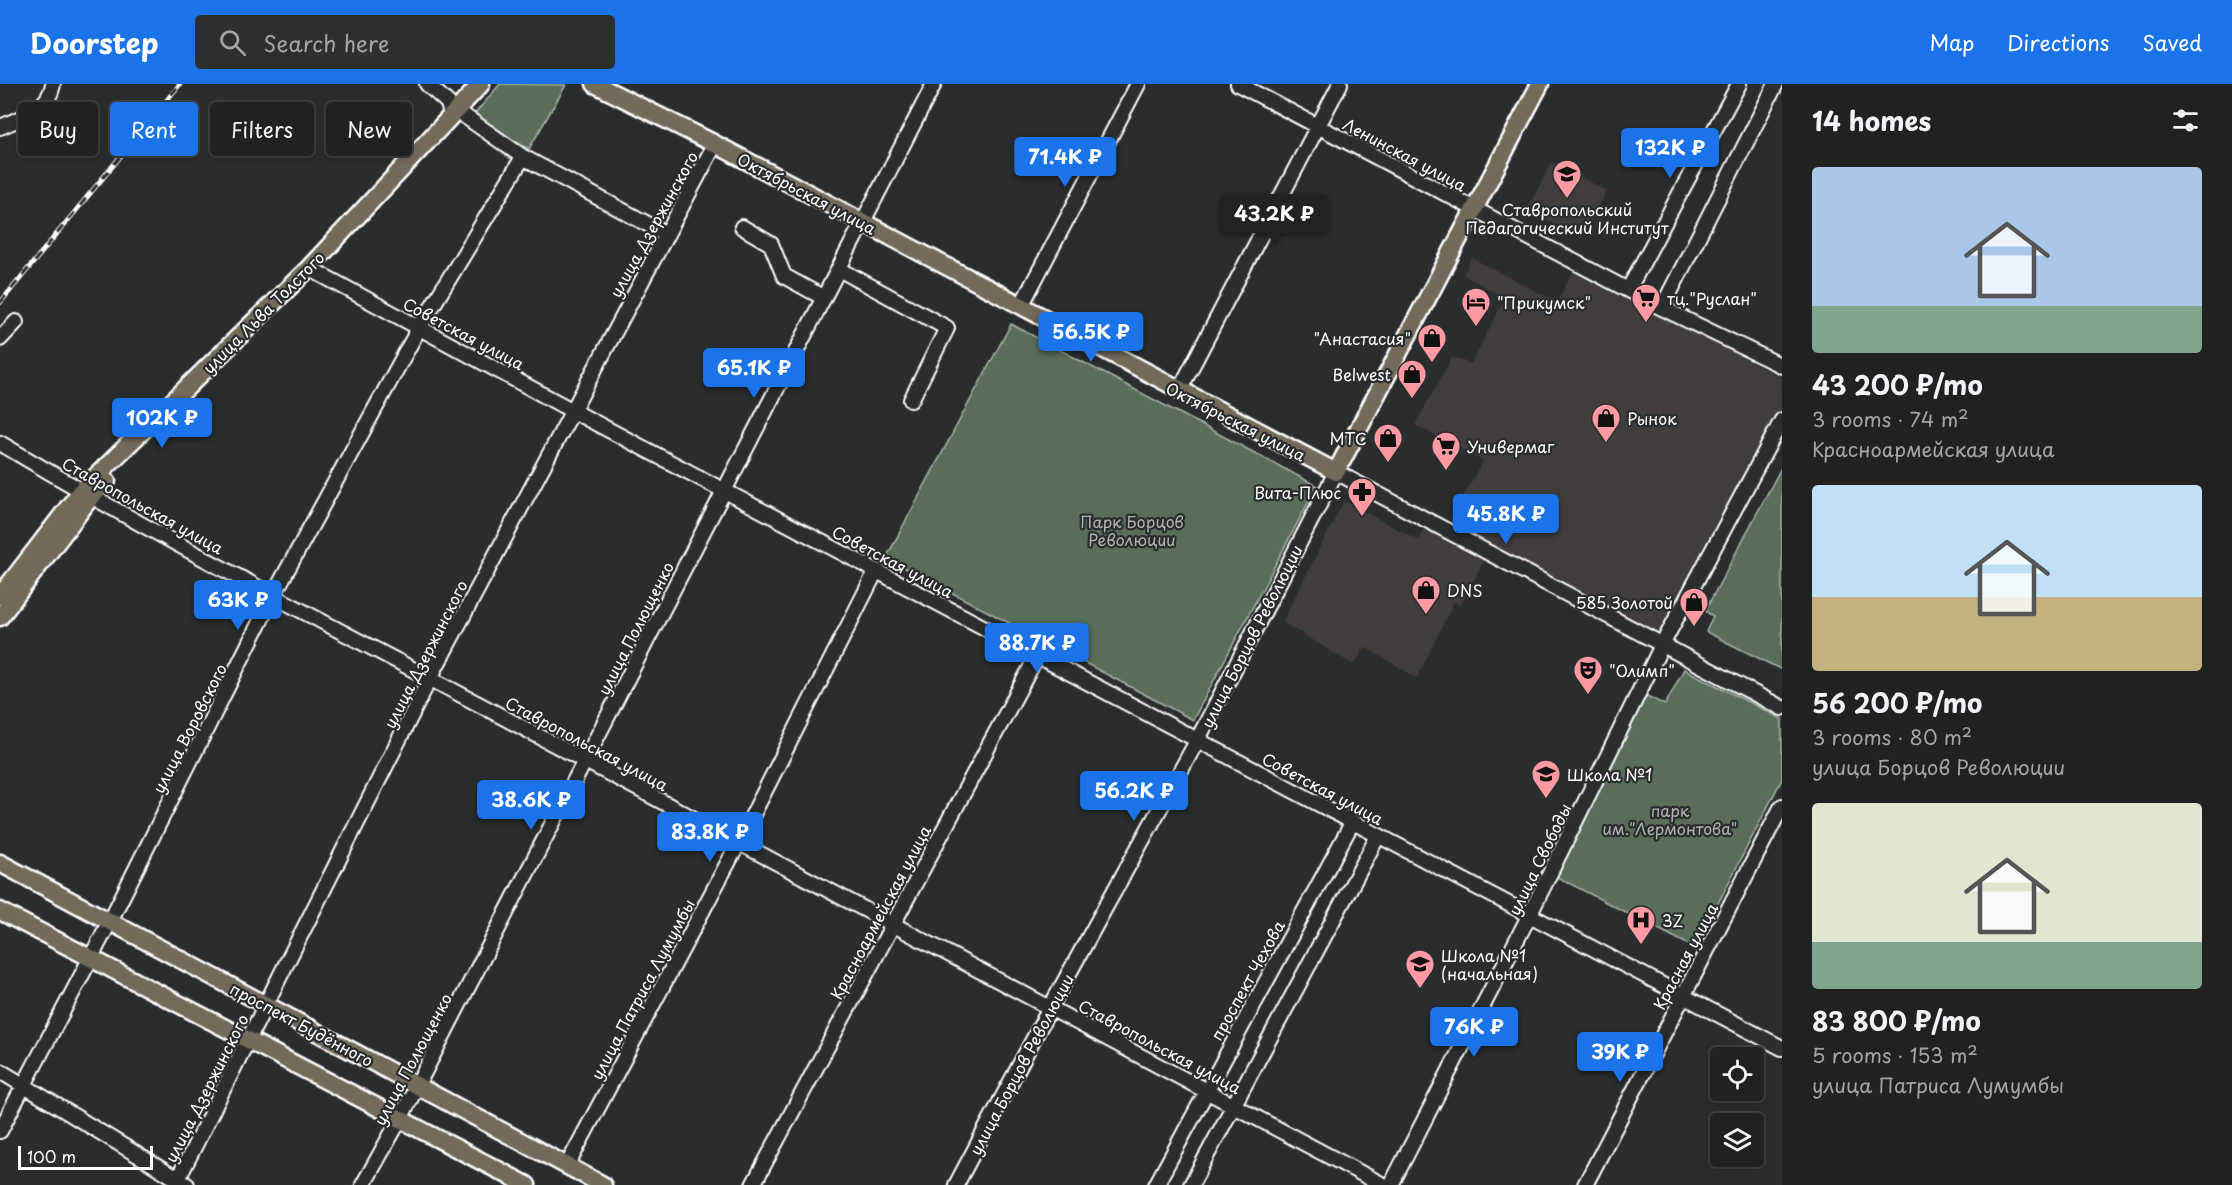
<!DOCTYPE html>
<html lang="en">
<head>
<meta charset="utf-8">
<style>
  body { margin:0; font-family:"Playpen Sans",sans-serif; background:#2d2f2f; color:#f1f3f6; height:100vh; display:flex; flex-direction:column; font-size:22px; white-space:nowrap }
  * { box-sizing:border-box; margin:0 }
  p { font-size:20px; color:#a2a4a5 }
  .icon { flex:none; width:33px; height:33px; fill:none; stroke:currentColor; stroke-width:2; stroke-linecap:round; stroke-linejoin:round }
  .map { position:relative; flex:1; overflow:hidden }
  .sheet { display:flex; flex-direction:column; background:#202222; width:450px }
  .sheet>* { flex:none }
  .top-card { position:absolute; left:18px; top:18px; width:570px; height:54px; display:flex; gap:12px }
  .controls { position:absolute; left:1710px; top:963px; display:grid; gap:12px }
  .controls a { display:grid; place-items:center; width:54px; height:54px; border-radius:6px; background:#202222; box-shadow:0 3px 9px #0003,0 0 0 2px #3d3f40; font-size:30px }
  .scale { position:absolute; left:18px; bottom:15px; width:135px; box-sizing:border-box; padding-left:6px; border:3px solid #fff; border-top:0; font-size:16px; line-height:21px; white-space:nowrap; color:#fff; -webkit-text-stroke:4px #2a2d2e; paint-order:stroke }
  .price { position:absolute; translate:-50% -51px; padding:0 14px; border-radius:6px; background:#1a73e8; color:#fff; font-size:20px; line-height:39px; filter:drop-shadow(0 2px 3px #0008) }
  .price::after { content:''; position:absolute; left:50%; top:36px; width:18px; height:14px; margin-left:-9px; background:inherit; clip-path:polygon(0 0,100% 0,50% 100%) }
  .price.on { background:#222; color:#fff }
  ul { padding:0; list-style:none }
  li { display:grid; align-content:center; gap:12px; height:318px; padding:0 30px }
  li span { display:grid; place-items:center; height:186px; border-radius:6px; color:#555 }
  li>.icon { margin-inline-start:auto }
  span .icon { width:108px; height:108px; fill:#fffc; stroke-width:1 }
  li b { font-size:26px }
  h2 { display:flex; justify-content:space-between; align-items:center; height:72px; padding:0 30px; font-size:26px }
  .chip { padding:0 21px; border-radius:6px; background:#202222; box-shadow:0 3px 9px #0003,0 0 0 2px #3d3f40; font-size:21px; line-height:54px }
  .chip.on { background:#1a73e8; color:#fff }
  header { display:flex; align-items:center; gap:36px; box-sizing:border-box; height:84px; padding:0 30px; background:#1a73e8; color:#fff }
  header strong { font-size:28px }
  nav { display:flex; gap:33px; margin-inline-start:auto; font-size:21px }
  .search { width:420px; height:54px; background:#2d2f2f; display:flex; align-items:center; gap:15px; box-sizing:border-box; padding:0 21px; border-radius:6px; color:#a2a4a5; font-size:22px }
  main { display:flex; flex:1; min-height:0 }
  .map>svg:first-child { display:block }
  .built { fill:#403c3b }
  .green { fill:#586e59; stroke:#acb6ac; stroke-width:1.5 }
  .lines { fill:none; stroke-linecap:round; stroke-linejoin:round }
  .minor-casing { stroke:#fff; stroke-width:18 }
  .major-casing { stroke:#fff; stroke-width:21 }
  .minor { stroke:#2a2d2e; stroke-width:14 }
  .major { stroke:#736b5a; stroke-width:16 }
  .rail-casing { stroke:#fff; stroke-width:5 }
  .rail { stroke:#2a2d2e; stroke-width:3; stroke-dasharray:9; stroke-linecap:butt }
  .labels { text-anchor:middle; dominant-baseline:central; stroke-width:4.5; stroke-linejoin:round; paint-order:stroke }
  .street-label { font-size:16px; fill:#fff; stroke:#2a2d2e }
  .poi-label { font-size:16px; fill:#fff; stroke:#2a2d2e; text-anchor:start }
  .park-label { font-size:16px; fill:#acb6ac; stroke:#2a2d2e }
</style>
</head>
<body>
<header>
<strong>Doorstep</strong>
<div class="search"><svg class="icon" aria-label="search" viewBox="0 0 24 24"><circle cx="10" cy="10" r="6"/><path d="M15 15l6 6"/></svg>Search here</div>
<nav><a>Map</a><a>Directions</a><a>Saved</a></nav>
</header>
<main>
<div class="map">
<svg width="1782" height="1101" viewBox="0 0 1782 1101">
  <rect width="100%" height="100%" fill="#2a2d2e"/>
  <filter id="ink" filterUnits="userSpaceOnUse"><feTurbulence type="fractalNoise" baseFrequency=".0167" numOctaves="2"/><feDisplacementMap in="SourceGraphic" scale="12" xChannelSelector="R" yChannelSelector="G"/><feConvolveMatrix kernelMatrix="1 2 1 2 8 2 1 2 1" color-interpolation-filters="sRGB"/></filter>
  <g filter="url(#ink)">
    <path class="built" d="M1552,78L1607,107L1582,154L1527,125Z
      M1472,174L1557,218L1574,186L1782,294V325L1660,555L1447,442L1483,377L1415,341L1452,273L1471,280L1505,214L1463,191Z
      M1344,417L1418,456L1426,442L1486,473L1461,521L1454,518L1417,594L1365,563L1354,581L1282,538Z"/>
    <path class="green" d="M500,0L566,1L529,65L472,33Z
      M1011,240L1317,402L1193,636L886,474Z
      M1782,382V586L1706,548L1713,532L1705,527Z
      M1684,585L1782,635V695L1695,864L1551,790L1643,610L1665,621Z"/>
    <g class="lines">
      <g class="minor-casing">
        <path id="minor" d="M427,0L448,19L451,31
          M1238,0L1662,224L1782,282
          M456,26L523,73L666,150
          M0,43C21,34 49,26 53,0
          M742,143L771,160L784,192L824,214
          M309,184L571,326L1782,964
          M839,185L947,244L911,316
          M1628,206L1739,0
          M1021,222L1138,0
          M1662,224L1776,0
          M0,255L16,238
          M1179,307L1340,0
          M0,359C162,456 332,542 499,631C793,788 1089,944 1383,1101
          M0,987L187,1101
          M0,1047L109,839L273,512L419,244L523,73
          M567,1082L739,758L876,487
          M175,1101L430,594L715,60
          M363,1101L401,1033L934,0
          M753,1101L1037,572
          M956,1101L1051,922L1197,657L1336,388L1782,624
          M1156,1101L1352,739
          M1191,1101L1378,752
          M1391,1101L1529,832L1662,561L1782,336
          M1585,1101L1782,722"/>
      </g>
      <g class="major-casing">
        <path id="major" d="M595,0L715,60L1336,388L1540,0
          M0,512L81,407L309,184L481,0
          M0,533L91,413L107,397
          M0,779L603,1101
          M0,827L527,1101"/>
      </g>
      <use href="#minor" class="minor"/>
      <use href="#major" class="major"/>
      <g class="rail-casing">
        <path id="rail" d="M0,219L180,0"/>
      </g>
      <use href="#rail" class="rail"/>
    </g>
  </g>
  <defs>
    <g id="university-pin" transform="scale(1.5)"><path d="M0 17L-7.5 6A9.5 9.5 0 1 1 7.5 6Z" fill="#ff9aa2" stroke="#2a2d2e"/><path d="M0-5L7-2L0 1L-7-2ZM-4 1L0 2.5L4 1V4Q0 6-4 4Z" fill="#111"/></g>
    <g id="supermarket-pin" transform="scale(1.5)"><path d="M0 17L-7.5 6A9.5 9.5 0 1 1 7.5 6Z" fill="#ff9aa2" stroke="#2a2d2e"/><path d="M-6-5.5h2.5l.6 2H6L4.5 2H-2.5L-4.4-4H-6ZM-1.5 3.2a1.3 1.3 0 1 0 .1 0ZM3 3.2a1.3 1.3 0 1 0 .1 0Z" fill="#111"/></g>
    <g id="hotel-pin" transform="scale(1.5)"><path d="M0 17L-7.5 6A9.5 9.5 0 1 1 7.5 6Z" fill="#ff9aa2" stroke="#2a2d2e"/><path d="M-6-4.5h1.5V1H6V5H4.5V3h-9V5H-6ZM-4 0a1.8 1.8 0 1 1 3.6 0ZM.5 0V-2.5h3Q6-2.5 6 0Z" fill="#111"/></g>
    <g id="shop-pin" transform="scale(1.5)"><path d="M0 17L-7.5 6A9.5 9.5 0 1 1 7.5 6Z" fill="#ff9aa2" stroke="#2a2d2e"/><path d="M-5-2.5h2.3a2.7 3.5 0 0 1 5.4 0H5L5.5 6h-11ZM-1.5-2.5h3a1.5 2.3 0 0 0-3 0Z" fill="#111"/></g>
    <g id="pharmacy-pin" transform="scale(1.5)"><path d="M0 17L-7.5 6A9.5 9.5 0 1 1 7.5 6Z" fill="#ff9aa2" stroke="#2a2d2e"/><path d="M-2-6h4v4h4v4h-4v4h-4v-4h-4v-4h4Z" fill="#111"/></g>
    <g id="theatre-pin" transform="scale(1.5)"><path d="M0 17L-7.5 6A9.5 9.5 0 1 1 7.5 6Z" fill="#ff9aa2" stroke="#2a2d2e"/><path d="M-5-5.5Q0-4 5-5.5V0Q5 5 0 6Q-5 5-5 0ZM-3.3-2.5H-1v1.5H-3.3ZM1-2.5H3.3v1.5H1ZM-2.8 1Q0 5.5 2.8 1Z" fill="#111"/></g>
    <g id="school-pin" transform="scale(1.5)"><path d="M0 17L-7.5 6A9.5 9.5 0 1 1 7.5 6Z" fill="#ff9aa2" stroke="#2a2d2e"/><path d="M0-5L7-2L0 1L-7-2ZM-4 1L0 2.5L4 1V4Q0 6-4 4Z" fill="#111"/></g>
    <g id="hospital-pin" transform="scale(1.5)"><path d="M0 17L-7.5 6A9.5 9.5 0 1 1 7.5 6Z" fill="#ff9aa2" stroke="#2a2d2e"/><path d="M-5-5h3v3.5h4V-5h3V5h-3V1.5h-4V5h-3Z" fill="#111"/></g>
  </defs>
  <g fill-rule="evenodd">
    <use href="#university-pin" x="1567" y="90"/>
    <use href="#supermarket-pin" x="1646" y="214"/>
    <use href="#hotel-pin" x="1476" y="218"/>
    <use href="#shop-pin" x="1432" y="254"/>
    <use href="#shop-pin" x="1412" y="290"/>
    <use href="#shop-pin" x="1606" y="334"/>
    <use href="#shop-pin" x="1388" y="354"/>
    <use href="#supermarket-pin" x="1446" y="362"/>
    <use href="#pharmacy-pin" x="1362" y="408"/>
    <use href="#shop-pin" x="1426" y="506"/>
    <use href="#shop-pin" x="1694" y="518"/>
    <use href="#theatre-pin" x="1588" y="586"/>
    <use href="#school-pin" x="1546" y="690"/>
    <use href="#hospital-pin" x="1641" y="836"/>
    <use href="#school-pin" x="1420" y="880"/>
  </g>
  <g class="labels">
    <g class="street-label">
      <text transform="translate(1405 70) rotate(28)">Ленинская улица</text>
      <text transform="translate(807 109) rotate(28)">Октябрьская улица</text>
      <text transform="translate(653 140) rotate(-61)">улица Дзержинского</text>
      <text transform="translate(263 228) rotate(-45)">улица Льва Толстого</text>
      <text transform="translate(464 249) rotate(28)">Советская улица</text>
      <text transform="translate(1236 337) rotate(27)">Октябрьская улица</text>
      <text transform="translate(143 421) rotate(29)">Ставропольская улица</text>
      <text transform="translate(893 477) rotate(28)">Советская улица</text>
      <text transform="translate(635 544) rotate(-63)">улица Полющенко</text>
      <text transform="translate(1251 552) rotate(-63)">улица Борцов Революции</text>
      <text transform="translate(425 570) rotate(-63)">улица Дзержинского</text>
      <text transform="translate(189 644) rotate(-63)">улица Воровского</text>
      <text transform="translate(587 659) rotate(28)">Ставропольская улица</text>
      <text transform="translate(1323 704) rotate(28)">Советская улица</text>
      <text transform="translate(1539 775) rotate(-64)">улица Свободы</text>
      <text transform="translate(880 828) rotate(-62)">Красноармейская улица</text>
      <text transform="translate(1685 872) rotate(-62)">Красная улица</text>
      <text transform="translate(1247 896) rotate(-61)">проспект Чехова</text>
      <text transform="translate(642 905) rotate(-62)">улица Патриса Лумумбы</text>
      <text transform="translate(302 940) rotate(28)">проспект Будённого</text>
      <text transform="translate(1160 962) rotate(28)">Ставропольская улица</text>
      <text transform="translate(412 975) rotate(-62)">улица Полющенко</text>
      <text transform="translate(1021 980) rotate(-62)">улица Борцов Революции</text>
      <text transform="translate(206 1004) rotate(-63)">улица Дзержинского</text>
    </g>
    <g class="poi-label">
      <text x="1567" y="125" text-anchor="middle">Ставропольский<tspan x="1567" dy="18">Педагогический Институт</tspan></text>
      <text x="1667" y="214">тц."Руслан"</text>
      <text x="1497" y="218">"Прикумск"</text>
      <text x="1411" y="254" text-anchor="end">"Анастасия"</text>
      <text x="1391" y="290" text-anchor="end">Belwest</text>
      <text x="1627" y="334">Рынок</text>
      <text x="1367" y="354" text-anchor="end">МТС</text>
      <text x="1467" y="362">Универмаг</text>
      <text x="1341" y="408" text-anchor="end">Вита-Плюс</text>
      <text x="1447" y="506">DNS</text>
      <text x="1673" y="518" text-anchor="end">585 Золотой</text>
      <text x="1609" y="586">"Олимп"</text>
      <text x="1567" y="690">Школа №1</text>
      <text x="1662" y="836">3Z</text>
      <text x="1441" y="871">Школа №1<tspan x="1441" dy="18">(начальная)</tspan></text>
    </g>
    <g class="park-label">
      <text x="1132" y="437">Парк Борцов<tspan x="1132" dy="18">Революции</tspan></text>
      <text x="1670" y="726">парк<tspan x="1670" dy="18">им."Лермонтова"</tspan></text>
    </g>
  </g>
</svg>
<div class="controls">
<a><svg class="icon" aria-label="locate" viewBox="0 0 24 24"><circle cx="12" cy="12" r="6"/><path d="M12 2v4M12 18v4M2 12h4M18 12h4"/></svg></a>
<a><svg class="icon" aria-label="layers" viewBox="0 0 24 24"><path d="M12 4l9 5-9 5-9-5zM3 14l9 5 9-5"/></svg></a>
</div>
<div class="scale">100 m</div>
<b class="price" style="left:1670px;top:95px">132K ₽</b>
<b class="price" style="left:1065px;top:104px">71.4K ₽</b>
<b class="price on" style="left:1274px;top:161px">43.2K ₽</b>
<b class="price" style="left:1091px;top:279px">56.5K ₽</b>
<b class="price" style="left:754px;top:315px">65.1K ₽</b>
<b class="price" style="left:162px;top:365px">102K ₽</b>
<b class="price" style="left:1506px;top:461px">45.8K ₽</b>
<b class="price" style="left:238px;top:547px">63K ₽</b>
<b class="price" style="left:1037px;top:590px">88.7K ₽</b>
<b class="price" style="left:1134px;top:738px">56.2K ₽</b>
<b class="price" style="left:531px;top:747px">38.6K ₽</b>
<b class="price" style="left:710px;top:779px">83.8K ₽</b>
<b class="price" style="left:1474px;top:974px">76K ₽</b>
<b class="price" style="left:1620px;top:999px">39K ₽</b>
<div class="top-card">
<a class="chip">Buy</a>
<a class="chip on">Rent</a>
<a class="chip">Filters</a>
<a class="chip">New</a>
</div>
</div>
<section class="sheet">
<h2>14 homes<svg class="icon" aria-label="filters" viewBox="0 0 24 24"><path d="M4 7h16M4 17h16"/><circle cx="9" cy="7" r="2"/><circle cx="15" cy="17" r="2"/></svg></h2>
<ul>
<li><span style="background:linear-gradient(#a9c7e8 75%,#7fa58c 0)"><svg class="icon" aria-label="home" viewBox="0 0 24 24"><path d="M3 11l9-7 9 7M6 9v11h12V9"/></svg></span><div><b>43 200 ₽/mo</b><p>3 rooms · 74 m²</p><p>Красноармейская улица</p></div></li>
<li><span style="background:linear-gradient(#bfe0f5 60%,#c2b280 0)"><svg class="icon" aria-label="home" viewBox="0 0 24 24"><path d="M3 11l9-7 9 7M6 9v11h12V9"/></svg></span><div><b>56 200 ₽/mo</b><p>3 rooms · 80 m²</p><p>улица Борцов Революции</p></div></li>
<li><span style="background:linear-gradient(#dfe7d0 75%,#7fa58c 0)"><svg class="icon" aria-label="home" viewBox="0 0 24 24"><path d="M3 11l9-7 9 7M6 9v11h12V9"/></svg></span><div><b>83 800 ₽/mo</b><p>5 rooms · 153 m²</p><p>улица Патриса Лумумбы</p></div></li>
</ul>
</section>
</main>
</body>
</html>
